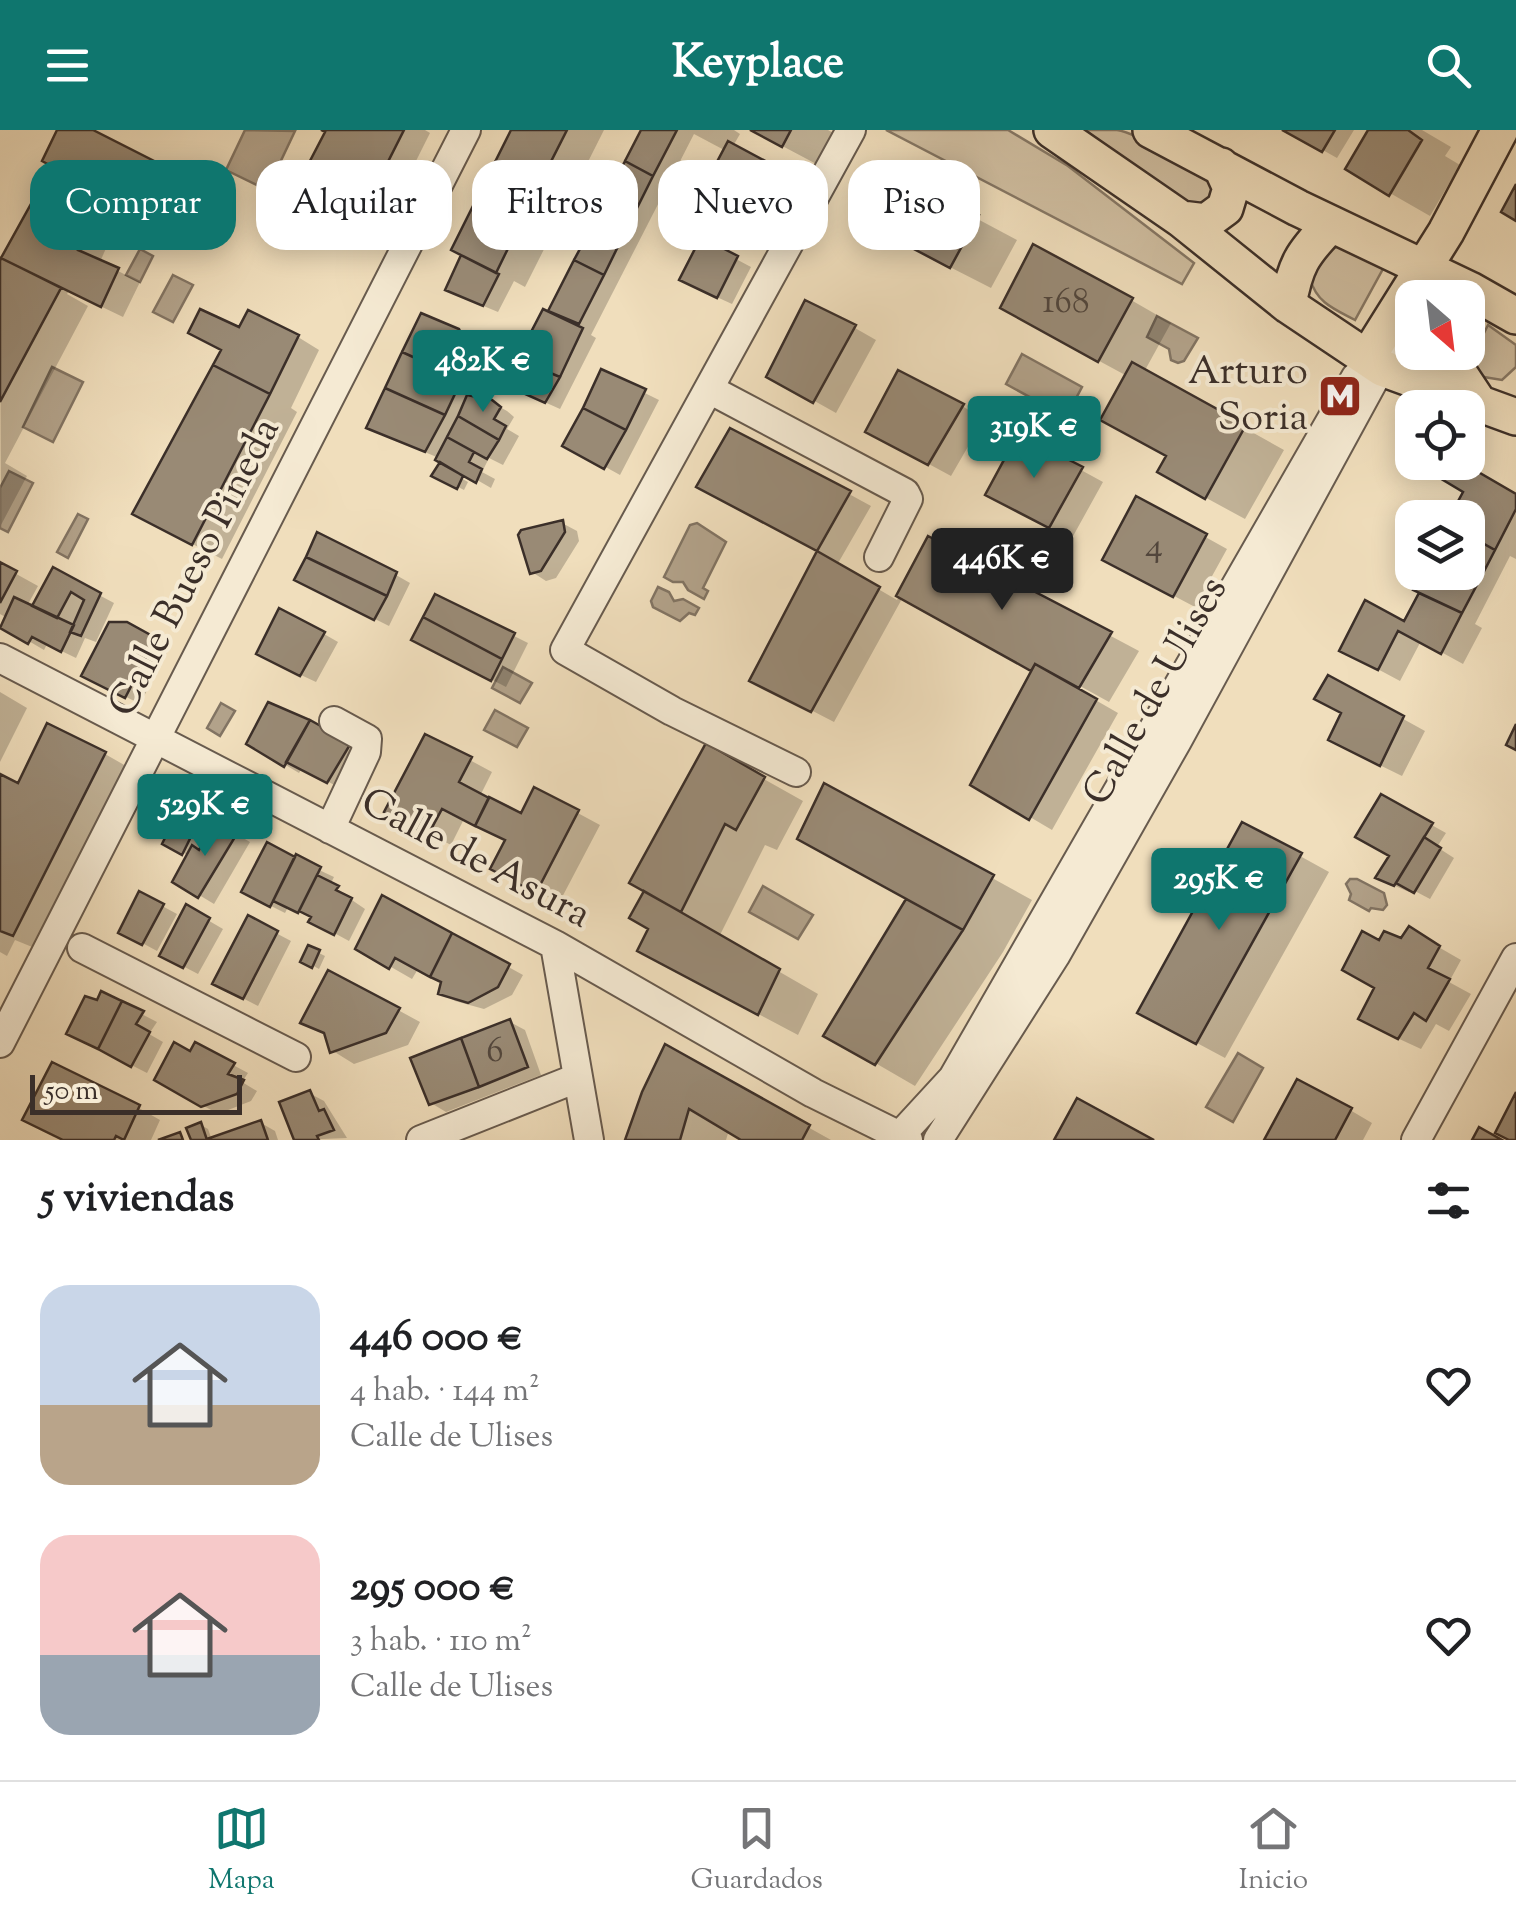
<!DOCTYPE html>
<html lang="es">
<head>
<meta charset="utf-8">
<style>
  body { margin:0; font-family:"Sorts Mill Goudy",serif; background:#f6f6f6; color:#202124; height:100vh; display:flex; flex-direction:column; font-size:38px; white-space:nowrap }
  * { box-sizing:border-box; margin:0 }
  p { font-size:32px; color:#757577 }
  .icon { flex:none; width:55px; height:55px; fill:none; stroke:currentColor; stroke-width:2; stroke-linecap:round; stroke-linejoin:round }
  .map { position:relative; height:1010px; overflow:hidden }
  .details { display:flex; flex-direction:column; background:#fff; flex:1 }
  .details>* { flex:none }
  .hud { position:absolute; left:30px; top:30px; width:1000px; height:90px; display:flex; gap:20px }
  .needle { width:65px; rotate:152deg }
  .tools { position:absolute; left:1395px; top:150px; display:grid; gap:20px }
  .tools a { display:grid; place-items:center; width:90px; height:90px; border-radius:20px; background:#fff; box-shadow:0 5px 25px #0003; font-size:50px }
  .scale { position:absolute; left:30px; bottom:25px; width:212px; box-sizing:border-box; padding-left:10px; border:5px solid #3b2f29; border-top:0; font-size:28px; line-height:35px; white-space:nowrap; color:#3b2f29; -webkit-text-stroke:8px #f5ead3; paint-order:stroke }
  .price { position:absolute; translate:-50% -85px; padding:0 22px; border-radius:10px; background:#0f766e; color:#fff; font-size:32px; line-height:65px; filter:drop-shadow(0 2px 5px #0008) }
  .price::after { content:''; position:absolute; left:50%; top:60px; width:30px; height:22px; margin-left:-15px; background:inherit; clip-path:polygon(0 0,100% 0,50% 100%) }
  .price.current { background:#222; color:#fff }
  ul { padding:0; list-style:none }
  li { display:flex; align-items:center; gap:30px; height:250px; padding:0 40px }
  li span { display:grid; place-items:center; flex:none; width:280px; height:200px; border-radius:30px; color:#555 }
  li>.icon { margin-inline-start:auto }
  span .icon { width:120px; height:120px; fill:#fffc; stroke-width:1 }
  li b { font-size:42px }
  h2 { display:flex; justify-content:space-between; align-items:center; height:120px; padding:0 40px; font-size:42px }
  .tag { padding:0 35px; border-radius:30px; background:#fff; box-shadow:0 5px 25px #0003; font-size:35px; line-height:90px }
  .tag.current { background:#0f766e; color:#fff }
  header { display:flex; justify-content:space-between; align-items:center; height:130px; padding:0 40px; background:#0f766e; color:#fff; font-size:45px; font-weight:700 }
  .dock { display:flex; justify-content:space-around; align-items:center; height:140px; border-top:2px solid #e0e0e0; background:#fff; font-size:28px; color:#757577 }
  .dock a { display:grid; justify-items:center; gap:5px }
  .dock .current { color:#0f766e }
  .map>svg:first-child { display:block }
  .green { fill:#d1c0a3; stroke:#867866; stroke-width:2.5 }
  .water { fill:#b2a28a; stroke:#827463; stroke-width:2.5 }
  .shadow { fill:#0003 }
  .building { fill:#998a75; stroke:#3b2f29; stroke-width:2.5 }
  .lines { fill:none; stroke-linecap:round; stroke-linejoin:round }
  .minor-casing { stroke:#685b4e; stroke-width:32 }
  .major-casing { stroke:#3b2f29; stroke-width:40 }
  .minor { stroke:#f5ead3; stroke-width:28 }
  .major { stroke:#f0debc; stroke-width:35 }
  .labels { text-anchor:middle; dominant-baseline:central; stroke-width:8; stroke-linejoin:round; paint-order:stroke }
  .number-label { font-size:35px; fill:#52463c }
  .poi-label { font-size:40px; fill:#3b2f29; stroke:#f5ead3; text-anchor:end }
  .street-label { font-size:40px; fill:#3b2f29; stroke:#f5ead3 }
</style>
</head>
<body>
<header><svg class="icon" aria-label="menu" viewBox="0 0 24 24"><path d="M4 6h16M4 12h16M4 18h16"/></svg>Keyplace<svg class="icon" aria-label="search" viewBox="0 0 24 24"><circle cx="10" cy="10" r="6"/><path d="M15 15l6 6"/></svg></header>
<div class="map">
<svg width="1516" height="1010" viewBox="0 0 1516 1010">
  <rect width="100%" height="100%" fill="#f0debc"/>
  <filter id="stains"><feTurbulence type="fractalNoise" baseFrequency=".002" numOctaves="4"/><feColorMatrix values="0 0 0 0 .2 0 0 0 0 .09 0 0 0 0 .02 0 0 0 .5 -.17"/></filter>
  <radialGradient id="worn" r=".72"><stop offset=".6" stop-color="#630" stop-opacity="0"/><stop offset="1" stop-color="#630" stop-opacity=".3"/></radialGradient>
  <path class="green" d="M886,0H1008L1068,36L1194,133L1182,154Z
    M1085,0C1095,0 1107,0 1117,0C1136,3 1204,41 1214,56L1211,74L1191,79Z
    M1336,117H1348L1384,137L1355,190C1334,179 1317,173 1310,149L1321,124Z
    M1488,195L1516,215V237L1502,250L1484,247L1469,233Z"/>
  <path class="water" d="M245,0L295,1L267,60L226,40Z
    M212,63L222,68L199,111L190,106Z
    M140,119L153,126L140,152L126,145Z
    M173,145L193,155L173,192L153,182Z
    M1157,186L1198,208L1184,231L1178,233L1171,230L1169,219L1147,207Z
    M1022,224L1082,257L1066,287L1006,254Z
    M52,237L83,252L53,312L23,297Z
    M9,341L33,353L8,402L0,398V358Z
    M78,384L88,389L68,428L57,422Z
    M697,393L726,412L703,458L708,461L704,469L688,460L683,452H673L664,447L690,395Z
    M658,457L669,462L674,471L683,469L699,478L695,485L689,483L680,491L653,477L651,471Z
    M503,537L532,553L520,573L492,558Z
    M221,573L235,581L220,606L207,598Z
    M495,580L528,598L517,617L484,600Z
    M1350,749H1357L1384,763L1387,775L1383,780L1371,778L1369,781L1349,770L1351,764L1346,754Z
    M763,756L813,785L798,809L749,782Z
    M1238,923L1263,938L1233,992L1206,977Z"/>
  <path class="shadow" d="M60,0H88L184,50L163,95L45,30Z
    M325,0H425L430,3L372,119L311,89L328,2Z
    M514,0H604L525,157L514,151L498,182L462,167Z
    M645,0H734L740,4L733,16L782,44L745,107L708,89L726,21L694,4L591,205L596,208L560,279L540,270L549,184Z
    M752,0H828L839,6L822,37Z
    M1287,0H1354L1337,28Z
    M1371,0H1422L1451,17L1445,26L1460,35L1430,86L1348,39Z
    M880,37L1017,110L991,158L895,109Z
    M32,78L107,116L100,132L140,152L123,187L69,161L67,164L88,176L5,333L27,346L1,395L0,136Z
    M702,111L751,137L732,174L697,158Z
    M1131,170L1171,193L1144,242L1284,320L1245,389L1199,364L1169,326L1127,246L1042,200Z
    M855,198L876,210L836,283L770,246Z
    M240,200L298,207L319,220L291,278L297,282L222,429L163,399Z
    M458,201L473,210L485,235L469,268L491,272L507,281L514,287L507,299L519,306L503,335L489,328L482,342L495,349L491,358L439,328L384,305Z
    M602,242L659,270L620,345L566,315Z
    M962,276L984,289L951,346L890,313Z
    M1416,332L1516,366V429L1510,426L1475,494L1482,498L1463,534L1421,511L1400,551L1342,520L1405,494L1422,462L1468,442L1466,362Z
    M440,336L468,352L464,360L435,345Z
    M1081,340L1103,352L1072,408L1010,377Z
    M849,364L871,376L837,435L897,470L929,409L1139,521L1109,572L1080,556L1078,560L1118,583L1052,700L974,654L1034,541L903,467L834,592L753,550L819,421L721,368Z
    M1137,369L1227,419L1195,477L1127,441Z
    M562,393L577,401L579,411L556,448L546,451L532,442Z
    M0,435L38,456L27,476L33,479L54,441L114,473L96,512L85,508L76,528L47,514L44,520L3,496L7,488L0,484Z
    M396,445L410,453L389,496L311,457Z
    M436,467L528,513L506,557L429,517Z
    M126,494L169,518L140,574L99,553Z
    M324,504L338,512L316,552L273,532Z
    M1329,548L1425,601L1402,646L1353,622L1344,583Z
    M0,562L27,578L0,632Z
    M427,607L492,642L480,666L522,686L535,660L600,695L559,773L515,750L507,710L464,689L451,715L409,693Z
    M249,613L350,615L364,623L342,659L302,638L299,643Z
    M707,617L803,671L777,720L765,715L719,807L818,864L798,905L679,842L651,798L647,761Z
    M105,624L133,640L42,821L15,810L7,826L0,822V647L19,656Z
    M825,656L1032,770L1003,822L915,956L827,905L909,768Z
    M1381,667L1446,703L1437,717L1454,728L1430,769L1411,759L1409,762L1393,755L1392,725Z
    M184,674L250,712L214,774L176,751L189,726L165,713Z
    M268,716L334,747L330,755L365,779L349,811L312,791L313,788L288,777L285,783L259,770Z
    M1300,726L1329,742L1225,928L1169,898Z
    M140,764L177,784L157,821L122,802Z
    M383,769L523,845L512,865L484,879L455,871L441,863L443,852L418,839L412,849L358,818Z
    M187,778L223,799L198,844L177,833Z
    M249,789L291,811L258,876L229,861Z
    M1409,800L1461,830L1449,852L1471,864L1449,901L1436,894L1421,919L1382,901L1378,857L1381,813L1402,811Z
    M309,818L325,826L319,839L303,830Z
    M103,864L157,892L149,904L163,912L147,943L84,911Z
    M398,880L420,892L408,915L354,934L333,921L328,906L303,892Z
    M510,892L525,900L541,945L446,982L431,973Z
    M196,915L248,943L242,952L257,961L251,971L218,984L157,949L191,924Z
    M666,918L831,1010H746L729,1000L726,1010H628Z
    M309,963L324,971L347,1008L297,1010Z
    M139,978L160,990L151,1010H64Z
    M1350,980L1372,993L1363,1010H1267Z
    M261,993L275,1001L278,1010H212Z
    M201,995L208,999L212,1010H193Z"/>
  <path class="building" d="M57,0H93L164,36L141,84L42,31Z
    M321,0H404L349,109L286,77L325,2Z
    M511,0H567L538,57L493,36Z
    M641,0H677L653,46L625,31Z
    M750,0H791L782,17Z
    M1282,0H1335L1322,22Z
    M1368,0H1408L1422,10L1389,66L1345,39Z
    M728,11L769,33L749,68L709,47Z
    M625,31L653,46L630,92L602,78Z
    M879,34L979,85L950,138L853,87Z
    M493,36L538,57L496,143L451,120Z
    M709,47L749,68L730,101L690,82Z
    M1516,54V91L1501,82Z
    M31,74L86,101L78,120L119,138L101,177L1,128Z
    M602,78L630,92L604,145L574,130Z
    M701,107L738,126L717,168L679,150Z
    M1033,114L1133,168L1098,232L1000,178Z
    M461,125L499,144L483,176L445,160Z
    M1,128L61,158L0,272V131Z
    M574,130L604,145L579,194L548,181Z
    M805,170L856,195L813,273L766,247Z
    M200,179L239,197L248,180L299,205L270,264L213,235L221,220L188,203Z
    M543,179L583,198L560,247L517,229Z
    M421,183L459,199L472,226L462,249L402,222Z
    M402,222L462,249L445,285L385,258Z
    M517,229L560,247L545,273L523,263L511,241Z
    M1132,232L1246,295L1205,369L1157,342L1166,326L1100,290Z
    M213,235L270,264L192,415L132,384Z
    M601,239L646,259L626,300L583,278Z
    M898,240L964,274L928,335L865,302Z
    M385,258L445,285L425,322L366,298Z
    M467,265L492,270L501,277L494,289L506,296L499,310L458,286Z
    M583,278L626,300L604,339L562,316Z
    M458,286L499,310L487,329L447,307Z
    M730,298L851,361L817,421L696,357Z
    M1018,304L1083,337L1049,398L985,365Z
    M447,307L474,322L469,332L482,339L476,353L435,330Z
    M440,332L463,346L457,359L431,346Z
    M1413,332H1461L1516,364V379L1495,420L1468,405V388H1449L1463,362Z
    M1136,366L1207,404L1173,467L1102,430Z
    M563,390L565,402L541,441L530,444L518,405L521,400Z
    M317,402L397,442L387,466L306,427Z
    M1468,405L1495,420L1480,449L1466,442Z
    M928,406L1112,502L1079,558L1035,534L1031,541L896,466Z
    M817,421L880,457L811,582L749,551Z
    M306,427L387,466L374,490L294,450Z
    M0,432L17,441L0,473Z
    M53,437L101,463L81,506L70,502L84,470L71,462L57,488L32,476Z
    M1422,442H1466L1480,449L1462,483L1413,460Z
    M1419,463L1462,483L1441,524L1398,501L1378,540L1339,521L1365,470L1404,491Z
    M435,464L515,503L502,529L423,487Z
    M14,467L74,495L61,522L32,507L28,514L0,498Z
    M279,478L325,502L300,546L256,524Z
    M423,487L502,529L491,551L411,510Z
    M109,492H127L156,508L125,568L81,546Z
    M1035,534L1097,569L1029,690L970,655Z
    M1328,545L1404,586L1380,636L1328,610L1341,583L1314,569Z
    M268,572L310,590L284,637L246,614Z
    M310,590L351,613L327,653L286,632Z
    M47,593L106,622L13,806L0,801V644L18,653Z
    M1516,594V620L1506,615Z
    M425,604L472,627L459,652L489,668L475,696L442,679L428,705L384,682Z
    M706,613L765,647L736,700L725,694L681,782L629,753Z
    M824,653L994,745L963,800L797,709Z
    M534,657L579,680L536,763L490,739L505,710L475,696L489,667L521,683Z
    M1381,664L1433,693L1394,756L1375,748L1389,726L1355,707Z
    M183,671L203,682L182,725L162,714Z
    M215,689L238,702L198,768L172,752L192,715L199,720Z
    M1242,692L1302,723L1196,914L1137,883Z
    M1424,707L1441,718L1414,763L1396,753Z
    M267,712L295,727L270,777L241,762Z
    M296,724L321,737L298,783L273,771Z
    M317,745L339,756L336,760L352,768L334,805L308,792L311,787L299,781Z
    M139,761L164,774L142,815L118,803Z
    M644,761L780,839L758,885L637,821L648,799L629,788Z
    M382,765L452,803L430,847L395,828L389,839L355,819Z
    M906,769L963,800L875,935L823,906Z
    M186,774L210,788L183,838L159,826Z
    M248,785L278,801L243,869L212,854Z
    M1409,796L1440,816L1428,838L1450,849L1426,891L1414,883L1398,909L1358,889L1374,858L1342,840L1362,801L1379,810L1384,801L1401,808Z
    M452,803L510,834L498,857L468,873L438,864L441,852L430,847Z
    M308,815L320,820L312,838L300,832Z
    M328,840L400,878L386,903L330,923L324,903L300,893Z
    M101,861L122,871L98,919L66,904L85,866L97,870Z
    M122,871L144,881L136,894L150,902L131,937L98,919Z
    M510,889L528,937L479,957L461,908Z
    M461,908L479,957L429,975L410,928Z
    M174,912L190,921L195,912L235,933L228,944L244,950L237,964L201,977L154,950Z
    M665,914L810,995L802,1010H741L689,979L680,1010H625L642,962Z
    M52,932L140,975L124,1010L116,1006L114,1010H63L22,990Z
    M1297,949L1352,978L1335,1010H1264Z
    M310,960L319,981L324,979L334,1000L317,1006L319,1010H294L279,972Z
    M1516,962V1010H1509L1495,1003Z
    M1077,968L1154,1010H1054Z
    M261,990L268,1010H207V1009Z
    M201,992L207,1010H191L186,998Z
    M1479,997L1502,1010H1472Z
    M180,1002L183,1010H158Z"/>
  <g class="lines">
    <g class="minor-casing">
      <path id="minor" d="M709,259L905,363L908,369L879,427
        M0,528L555,815L813,963L908,1010
        M796,642L672,581L565,520L851,0
        M330,699L366,622L367,609L334,591
        M555,815L589,1010
        M82,818L296,927
        M0,913L466,0
        M421,1010L577,948
        M896,1010L953,948L1356,247
        M938,1010L1055,826L1177,611L1389,222
        M1416,1010L1516,828"/>
    </g>
    <g class="major-casing">
      <path id="major" d="M1052,0L1181,89L1288,175L1382,238L1516,287
        M1151,0L1298,78L1470,160L1516,186
        M1181,89L1206,92L1225,78L1231,58L1221,36
        M1288,175C1295,135 1302,124 1330,95
        M1445,222L1478,272
        M1367,228L1446,102L1500,0"/>
    </g>
    <use href="#minor" class="minor"/>
    <use href="#major" class="major"/>
  </g>
  <defs>
    <g id="metro-square" transform="scale(2.25)"><rect x="-9" y="-9" width="18" height="18" rx="4" fill="#8f2418" stroke="#f5ead3"/><path d="M-5.5 5V-5H-3L0 0L3-5H5.5V5H3V-.5L0 4L-3-.5V5Z" fill="#fff"/></g>
  </defs>
  <g fill-rule="evenodd">
    <use href="#metro-square" x="1340" y="266"/>
  </g>
  <g class="labels">
    <g class="number-label">
      <text x="1066" y="173">168</text>
      <text x="1154" y="417">4</text>
      <text x="495" y="922">6</text>
    </g>
    <g class="poi-label">
      <text x="1308" y="243">Arturo<tspan x="1308" dy="46">Soria</tspan></text>
    </g>
    <g class="street-label">
      <text transform="translate(196 438) rotate(-63)">Calle Bueso Pineda</text>
      <text transform="translate(1157 562) rotate(-61)">Calle de Ulises</text>
      <text transform="translate(475 730) rotate(28)">Calle de Asura</text>
    </g>
  </g>
  <rect width="100%" height="100%" filter="url(#stains)"/>
  <rect width="100%" height="100%" fill="url(#worn)"/>
</svg>
<div class="tools">
<a><svg class="needle" viewBox="-14 -14 28 28"><path d="M0-13l5 13h-10z" fill="#e53935"/><path d="M0 13l5-13h-10z" fill="#757577"/></svg></a>
<a><svg class="icon" aria-label="locate" viewBox="0 0 24 24"><circle cx="12" cy="12" r="6"/><path d="M12 2v4M12 18v4M2 12h4M18 12h4"/></svg></a>
<a><svg class="icon" aria-label="layers" viewBox="0 0 24 24"><path d="M12 4l9 5-9 5-9-5zM3 14l9 5 9-5"/></svg></a>
</div>
<div class="scale">50 m</div>
<b class="price" style="left:483px;top:285px">482K €</b>
<b class="price" style="left:1034px;top:351px">319K €</b>
<b class="price current" style="left:1002px;top:483px">446K €</b>
<b class="price" style="left:205px;top:729px">529K €</b>
<b class="price" style="left:1219px;top:803px">295K €</b>
<div class="hud">
<a class="tag current">Comprar</a>
<a class="tag">Alquilar</a>
<a class="tag">Filtros</a>
<a class="tag">Nuevo</a>
<a class="tag">Piso</a>
</div>
</div>
<section class="details">
<h2>5 viviendas<svg class="icon" aria-label="filters" viewBox="0 0 24 24"><path d="M4 7h16M4 17h16"/><circle cx="9" cy="7" r="2"/><circle cx="15" cy="17" r="2"/></svg></h2>
<ul>
<li><span style="background:linear-gradient(#c9d6e8 60%,#b9a48a 0)"><svg class="icon" aria-label="home" viewBox="0 0 24 24"><path d="M3 11l9-7 9 7M6 9v11h12V9"/></svg></span><div><b>446 000 €</b><p>4 hab. · 144 m²</p><p>Calle de Ulises</p></div><svg class="icon" aria-label="heart" viewBox="0 0 24 24"><path d="M12 20l-8-8c-3-5 5-10 8-4 3-6 11-1 8 4z"/></svg></li>
<li><span style="background:linear-gradient(#f6c9c9 60%,#9aa5b1 0)"><svg class="icon" aria-label="home" viewBox="0 0 24 24"><path d="M3 11l9-7 9 7M6 9v11h12V9"/></svg></span><div><b>295 000 €</b><p>3 hab. · 110 m²</p><p>Calle de Ulises</p></div><svg class="icon" aria-label="heart" viewBox="0 0 24 24"><path d="M12 20l-8-8c-3-5 5-10 8-4 3-6 11-1 8 4z"/></svg></li>
</ul>
</section>
<nav class="dock">
<a class="current"><svg class="icon" aria-label="map" viewBox="0 0 24 24"><path d="M3 6l6-2 6 2 6-2v14l-6 2-6-2-6 2zM9 4v14M15 6v14"/></svg>Mapa</a>
<a><svg class="icon" aria-label="saved" viewBox="0 0 24 24"><path d="M7 4h10v16l-5-4-5 4z"/></svg>Guardados</a>
<a><svg class="icon" aria-label="home" viewBox="0 0 24 24"><path d="M3 11l9-7 9 7M6 9v11h12V9"/></svg>Inicio</a>
</nav>
</body>
</html>
